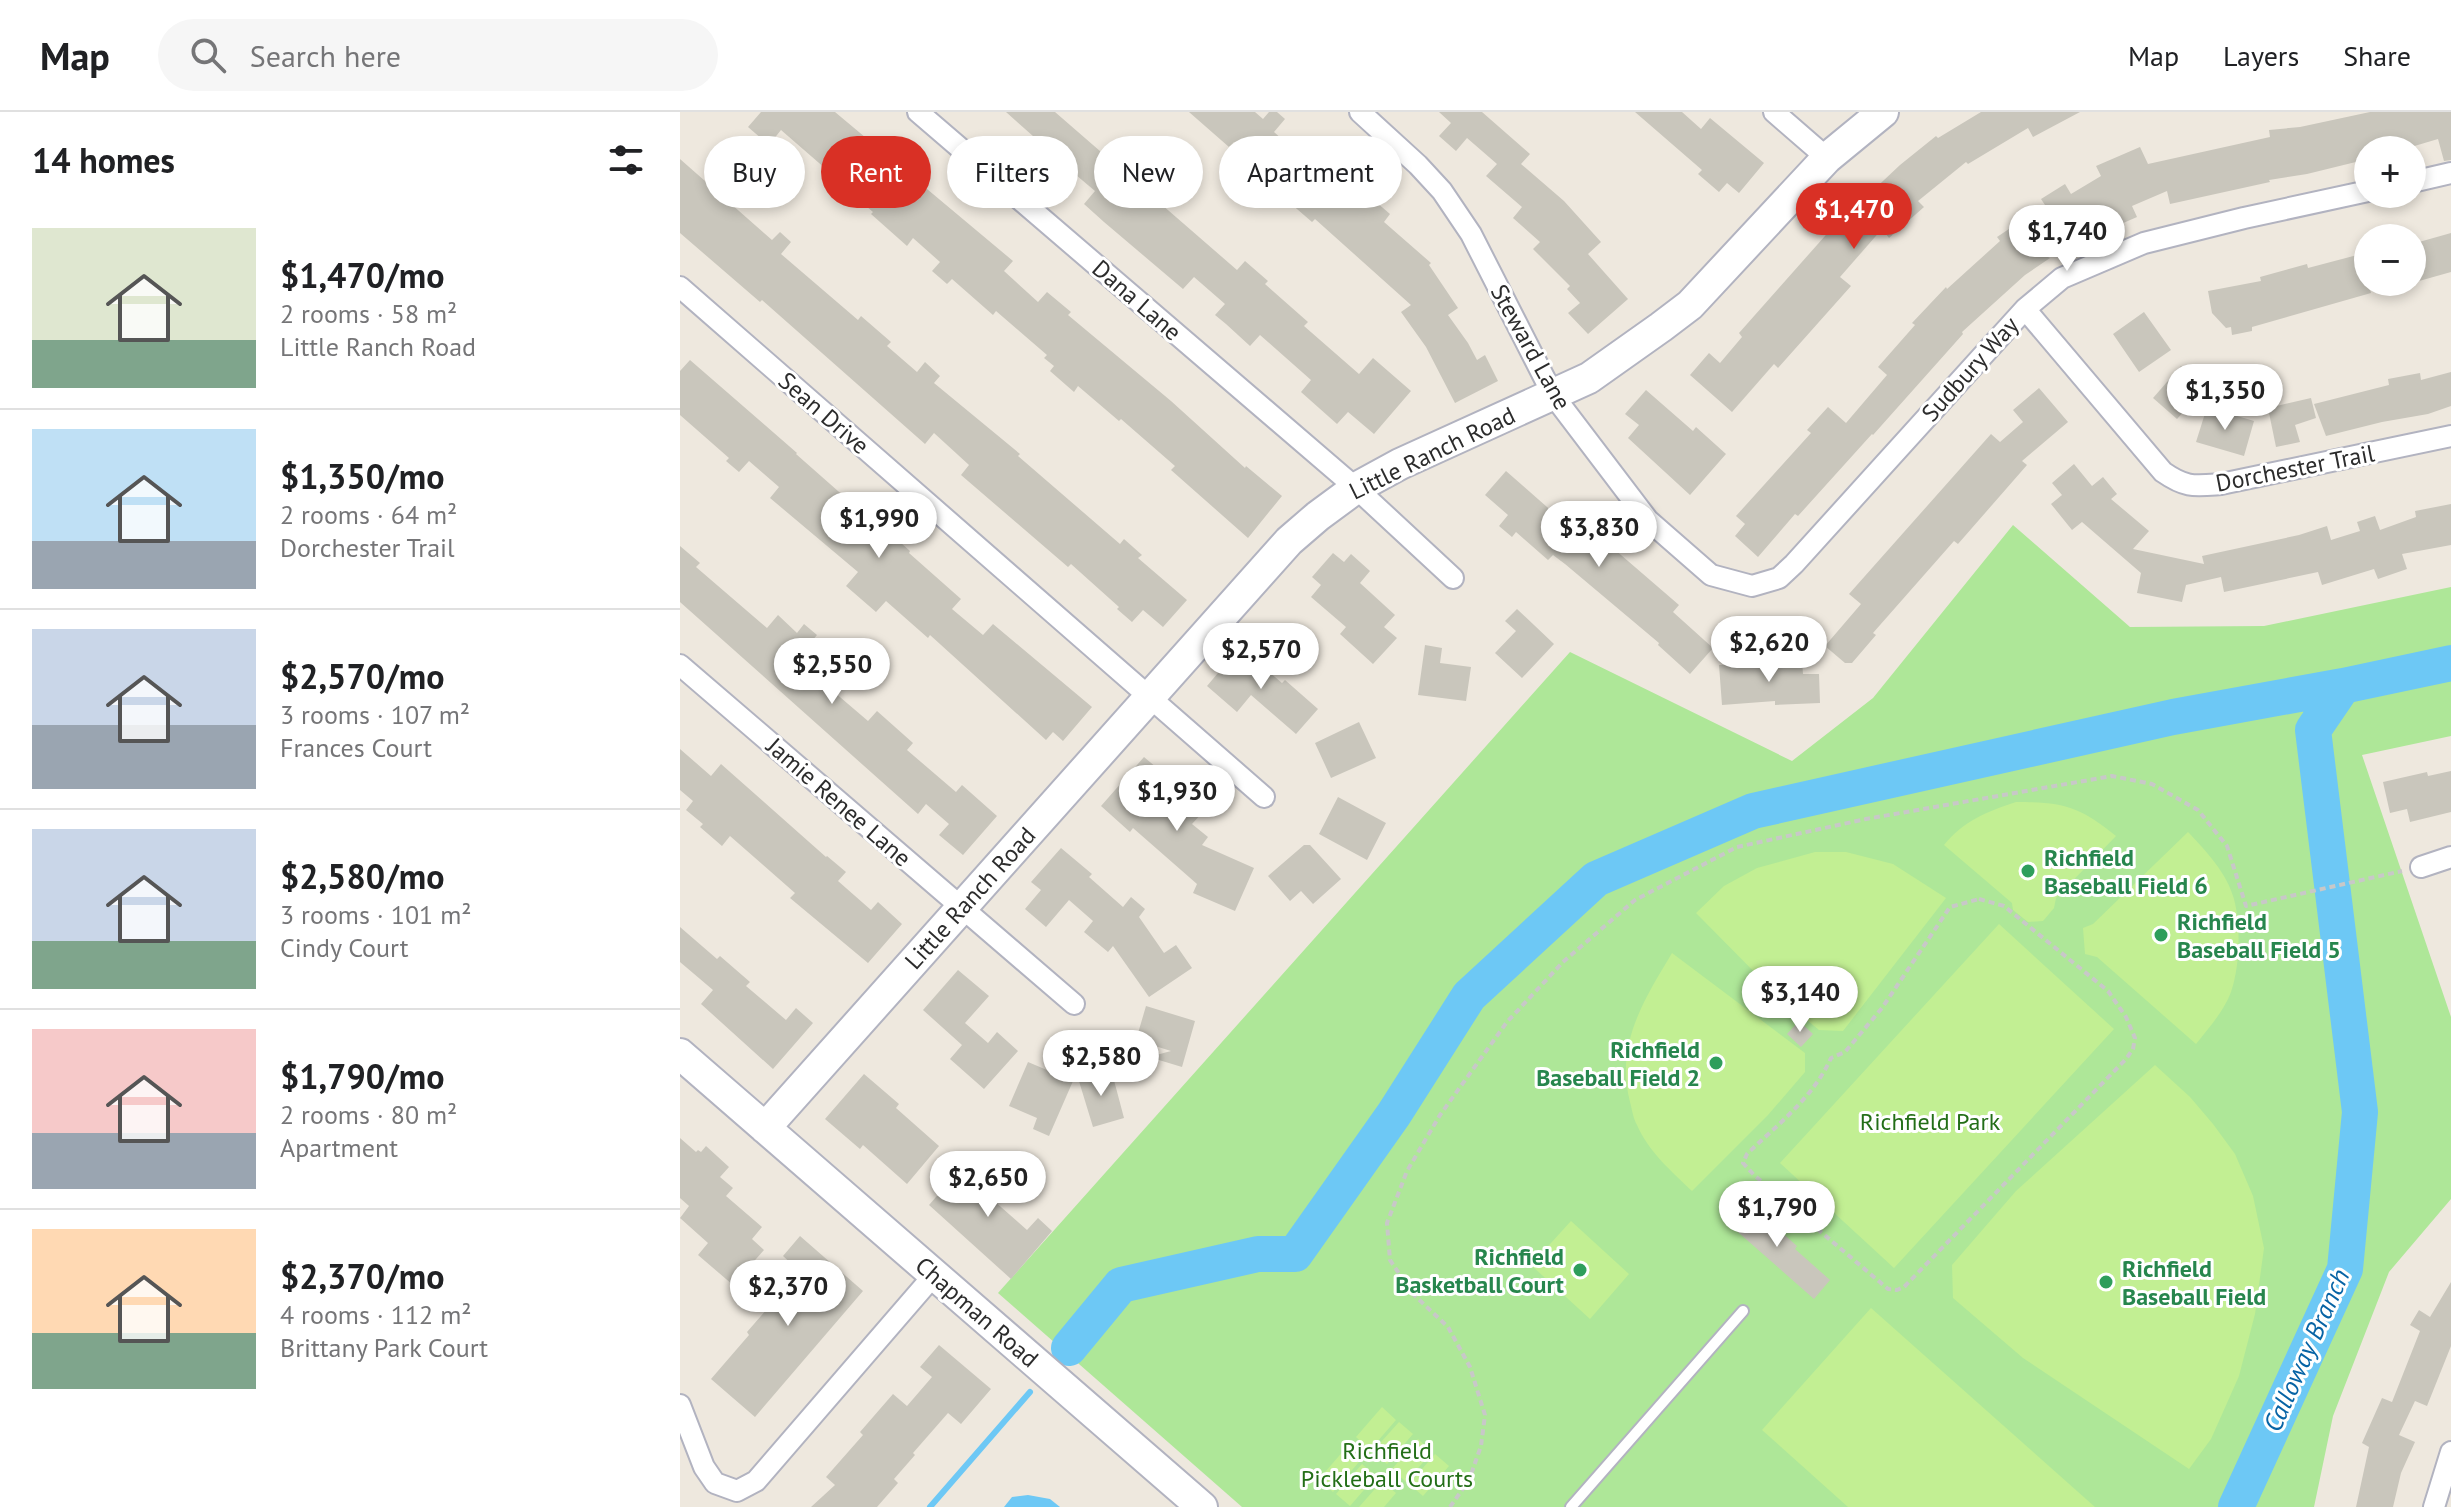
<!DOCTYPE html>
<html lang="en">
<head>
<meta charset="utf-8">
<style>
  body { margin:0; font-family:"PT Sans",sans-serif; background:#f6f6f6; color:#202124; height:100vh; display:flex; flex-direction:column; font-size:30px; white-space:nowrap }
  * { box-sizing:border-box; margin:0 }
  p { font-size:26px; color:#757577 }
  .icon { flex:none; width:44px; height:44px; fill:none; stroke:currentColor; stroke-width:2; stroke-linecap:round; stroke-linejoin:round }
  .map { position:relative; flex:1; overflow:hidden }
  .panel { display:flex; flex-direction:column; background:#fff; width:680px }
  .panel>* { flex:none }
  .hud { position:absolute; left:24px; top:24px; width:760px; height:72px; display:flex; gap:16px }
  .controls { position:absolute; left:1674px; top:24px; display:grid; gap:16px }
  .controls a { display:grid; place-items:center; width:72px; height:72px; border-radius:50%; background:#fff; box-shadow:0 4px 12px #0003; font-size:40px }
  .price { position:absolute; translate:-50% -68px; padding:0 18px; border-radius:28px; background:#fff; color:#222; font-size:26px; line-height:52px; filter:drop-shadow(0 2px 4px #0008) }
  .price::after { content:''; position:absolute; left:50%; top:48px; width:24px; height:18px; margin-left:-12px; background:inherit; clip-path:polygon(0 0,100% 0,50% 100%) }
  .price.active { background:#d93025; color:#fff }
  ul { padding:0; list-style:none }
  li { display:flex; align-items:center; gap:24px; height:200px; padding:0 32px }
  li+li { border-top:2px solid #e0e0e0 }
  li span { display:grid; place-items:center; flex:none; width:224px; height:160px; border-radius:0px; color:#555 }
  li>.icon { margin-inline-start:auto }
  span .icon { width:96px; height:96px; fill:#fffc; stroke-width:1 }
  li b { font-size:34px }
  h2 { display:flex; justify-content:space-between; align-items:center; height:96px; padding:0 32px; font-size:34px }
  .chip { padding:0 28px; border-radius:36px; background:#fff; box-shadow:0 4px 12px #0003; font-size:28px; line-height:72px }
  .chip.active { background:#d93025; color:#fff }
  header { display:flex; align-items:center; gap:48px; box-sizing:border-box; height:112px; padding:0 40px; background:#fff; border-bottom:2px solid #e0e0e0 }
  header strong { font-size:38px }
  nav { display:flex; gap:44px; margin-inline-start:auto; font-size:28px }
  .search { width:560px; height:72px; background:#f6f6f6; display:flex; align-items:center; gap:20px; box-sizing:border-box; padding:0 28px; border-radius:44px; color:#757577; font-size:30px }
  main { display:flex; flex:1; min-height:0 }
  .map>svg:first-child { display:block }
  .green { fill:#aee798 }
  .pitch { fill:#c2ef93 }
  .water { fill:#6dc8f5 }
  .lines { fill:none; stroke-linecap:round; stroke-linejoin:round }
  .stream { stroke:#6dc8f5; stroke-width:6 }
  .river { stroke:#6dc8f5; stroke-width:36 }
  .building { fill:#c9c6bc }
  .lane-casing { stroke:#b2b3c0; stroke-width:14 }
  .street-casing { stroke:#b2b3c0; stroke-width:24 }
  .secondary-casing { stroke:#b2b3c0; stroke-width:34 }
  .path { stroke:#c8c8c8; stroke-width:4; stroke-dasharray:6 4; stroke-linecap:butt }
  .lane { stroke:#fff; stroke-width:10 }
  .street { stroke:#fff; stroke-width:20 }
  .secondary { stroke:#fff; stroke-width:30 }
  .leisure-dot { fill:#2e9e5b; stroke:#fff; stroke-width:3 }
  .labels { text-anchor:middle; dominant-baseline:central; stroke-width:6; stroke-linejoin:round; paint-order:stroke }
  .street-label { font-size:24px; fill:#2c2c2c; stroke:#fff }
  .leisure-label { font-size:24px; font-weight:bold; fill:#27864d; stroke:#fff; text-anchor:start }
  .park-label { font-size:24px; fill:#236e17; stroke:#fff }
  .water-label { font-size:26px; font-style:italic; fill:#0764a5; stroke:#fff }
</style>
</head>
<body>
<header>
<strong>Map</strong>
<div class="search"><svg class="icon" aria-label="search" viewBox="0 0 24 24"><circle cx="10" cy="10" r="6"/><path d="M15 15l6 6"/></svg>Search here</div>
<nav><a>Map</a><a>Layers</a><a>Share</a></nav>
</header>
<main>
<section class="panel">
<h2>14 homes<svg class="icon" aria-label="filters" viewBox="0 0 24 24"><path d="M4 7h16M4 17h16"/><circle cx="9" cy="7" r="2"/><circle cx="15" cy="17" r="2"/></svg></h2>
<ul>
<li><span style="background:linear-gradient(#dfe7d0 70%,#7fa58c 0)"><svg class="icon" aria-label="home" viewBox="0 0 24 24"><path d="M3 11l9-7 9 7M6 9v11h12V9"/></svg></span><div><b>$1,470/mo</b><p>2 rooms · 58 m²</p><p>Little Ranch Road</p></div></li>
<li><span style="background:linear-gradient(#bfe0f5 70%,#9aa5b1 0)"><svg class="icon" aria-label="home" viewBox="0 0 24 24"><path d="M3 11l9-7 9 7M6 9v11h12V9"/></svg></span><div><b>$1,350/mo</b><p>2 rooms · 64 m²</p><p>Dorchester Trail</p></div></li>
<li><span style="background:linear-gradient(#c9d6e8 60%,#9aa5b1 0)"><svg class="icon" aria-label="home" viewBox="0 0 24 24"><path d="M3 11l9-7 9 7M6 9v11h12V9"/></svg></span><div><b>$2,570/mo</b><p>3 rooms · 107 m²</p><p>Frances Court</p></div></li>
<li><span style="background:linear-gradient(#c9d6e8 70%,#7fa58c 0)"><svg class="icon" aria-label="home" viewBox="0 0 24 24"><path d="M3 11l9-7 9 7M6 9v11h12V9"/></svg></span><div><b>$2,580/mo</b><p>3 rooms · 101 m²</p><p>Cindy Court</p></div></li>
<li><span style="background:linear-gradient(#f6c9c9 65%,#9aa5b1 0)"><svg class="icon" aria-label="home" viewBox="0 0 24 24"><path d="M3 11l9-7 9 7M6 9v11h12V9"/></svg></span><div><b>$1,790/mo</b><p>2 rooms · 80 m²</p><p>Apartment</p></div></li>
<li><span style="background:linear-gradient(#ffd9b3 65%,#7fa58c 0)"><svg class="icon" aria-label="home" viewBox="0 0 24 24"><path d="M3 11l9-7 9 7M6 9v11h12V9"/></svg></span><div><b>$2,370/mo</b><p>4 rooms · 112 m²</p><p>Brittany Park Court</p></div></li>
</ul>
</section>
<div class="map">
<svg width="1771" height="1395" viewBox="0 0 1771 1395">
  <rect width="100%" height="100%" fill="#eee8de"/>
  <path class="green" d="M1333,413L1450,515L1584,514L1771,475V624L1682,643L1771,905V1087L1709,1160L1653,1304L1634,1395H562L318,1181L890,540L1112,649L1193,586Z"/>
  <path class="pitch" d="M1336,690C1383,690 1399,694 1436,724L1376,786L1374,796L1363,809L1348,810L1333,798L1332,791L1264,733C1283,709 1308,699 1336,690Z
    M1508,720C1526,739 1547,761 1554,787C1561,813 1560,854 1551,880C1544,899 1528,917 1516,932L1417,845L1405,842L1403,816L1413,812Z
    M1135,740H1166L1213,752L1266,786L1163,919L1139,918L1099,885L1016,801L1044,774L1077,756Z
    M1319,812L1434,917L1214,1156L1100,1051Z
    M992,841L1125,941V960L1088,1003L1012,1079C992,1060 968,1039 957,1013C953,1006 952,997 950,990C935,932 964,888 992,841Z
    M1475,953L1510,985L1533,1012L1555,1042L1573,1084L1584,1136L1575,1202L1559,1264L1531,1327L1509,1357L1343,1246L1273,1186L1272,1153L1336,1079Z
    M891,1109L949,1162L910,1207L851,1153Z
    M1191,1196L1415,1395H1168L1082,1318Z
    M702,1295L716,1308L690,1338L676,1325Z
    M719,1310L733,1322L707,1352L692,1340Z
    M738,1327L752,1340L726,1370L712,1357Z
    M665,1337L679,1350L653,1380L639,1367Z
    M755,1342L769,1354L743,1384L729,1372Z
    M682,1352L696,1364L670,1394L656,1382Z
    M702,1369L716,1381L704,1395H679Z"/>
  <path class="water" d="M348,1383L370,1387L380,1395H324L332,1385Z"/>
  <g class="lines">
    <path class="stream" d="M250,1395L350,1280"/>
    <path class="river" d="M389,1236L441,1173L578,1142H615L714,1002L789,884L916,767L1073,699L1493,605L1663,574L1771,551
      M1556,1395L1665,1157L1680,1000L1633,618L1663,574"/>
  </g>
  <path class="building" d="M81,0H155L333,149L324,159L358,190L367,180L391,200L388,203L491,289L565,356L566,354L602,384L568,426L491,358L495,354L441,307L439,309L398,274L394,280L370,259L374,254L364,246L367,243L316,199L313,203L272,167L267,172L252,159L260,150L233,126L227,134L191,102L193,100L164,75L156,85L144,75L154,64L101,18L89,33L68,15Z
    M326,0H375L557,158L565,149L588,169L585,172L628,210L624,214L679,262L693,246L731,279L694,322L668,300L657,312L621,280L631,268L580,223L570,234L546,212L535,203L545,192L514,165L503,177L424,110L404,92L415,79L383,52L376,61L354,42L362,32Z
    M509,0H575L583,7L589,0H597L605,7L594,20L623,46L632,35L710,102L704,110L751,151L749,153L778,196L768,203L788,231L797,248L805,243L818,269L775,291L746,235L721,200L731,193L635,107L632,110L595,78L601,71L554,30L549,35Z
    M759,0H802L850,42L841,52L884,89L921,130L908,142L948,187L908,222L888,201L900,191L887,177L890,174L853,137L860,130L833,106L842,95L806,64L817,52L787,26L776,39L759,24L771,11Z
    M955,0H1002L1021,17L1030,6L1084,51L1059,81L1047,71L1039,80L1018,62L1022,58Z
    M1301,0H1400L1353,25L1348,16L1288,52L1286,50L1238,89L1244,95L1209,126L1202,117L1160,165L1171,174L1098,256L1094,252L1052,300L1010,263L1029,241L1040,251L1062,225L1059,221L1168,98L1170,100L1220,53L1256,24L1258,26Z
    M1690,0H1771V48L1764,49L1758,27L1721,38H1688V47L1627,62L1589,68L1590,70L1490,92L1487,79L1452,94L1457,105L1441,112L1438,104L1368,145L1370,146L1345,163L1282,220L1283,222L1193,323L1192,322L1118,404L1115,402L1078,445L1055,424L1065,412L1056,404L1131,321L1127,318L1148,295L1166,311L1207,263L1198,255L1235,213L1232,211L1266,175L1267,177L1320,129L1317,125L1365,93L1361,87L1385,72L1391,82L1421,64L1416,54L1460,35L1468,52L1590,25L1589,18L1620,15Z
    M0,47L92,128L100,120L111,130L101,142L178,208L181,204L211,230L207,234L237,260L245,250L260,264L254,271L340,342L338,344L440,432L444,427L462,443L458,446L507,488L483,515L463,498L452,510L437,497L439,495L391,452L388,455L281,363L289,353L254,321L245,332L82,188L80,190L0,121Z
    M1771,121V160L1732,171V132Z
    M1681,142L1691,181L1572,215V219L1552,223L1551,215L1546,216L1532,201L1528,179L1581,169L1580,165L1627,152L1628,156Z
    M1464,200L1491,238L1459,260L1433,222Z
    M10,248L117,341L116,342L209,424L211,422L230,439L229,441L281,487L272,497L303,523L313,512L412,595L383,629L373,620L366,628L250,523L248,526L206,489L196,500L166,474L178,460L90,386L99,375L69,349L59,360L46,349L49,346L0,303V259Z
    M1501,254L1522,272V279L1497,307L1473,286Z
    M1771,260V294L1748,302L1702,310L1646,324L1634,292L1709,273L1708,267L1740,261L1741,268Z
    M1359,276L1388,310L1342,349L1347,353L1278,432L1274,429L1193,521L1196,523L1172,551H1165L1145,534L1181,492L1169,482L1311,322L1320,330L1343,310L1333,298Z
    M966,278L1013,319L1016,315L1046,342L1010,383L948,326L959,313L945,302Z
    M1631,286L1636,306L1615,313L1620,330L1596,335L1588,296Z
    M1527,295L1574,309L1564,344L1516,330Z
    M1394,352L1412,374L1423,365L1437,382L1431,387L1469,419L1453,437L1524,452L1522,444L1619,423L1647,414L1651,428L1680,419L1677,410L1695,404L1700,418L1736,405L1735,399L1771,392V433L1722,442L1727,457L1698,467L1694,457L1642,473L1638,460L1544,480L1541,465L1506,473L1502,490L1457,481L1461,461L1402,410L1392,418L1371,392L1382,383L1372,371Z
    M826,359L875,402L883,393L999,493L993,500L1033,536L1010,562L978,533L979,531L885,452L873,443L868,448L836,420L832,425L819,414L828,403L805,383Z
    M0,434L20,451L16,455L87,516L98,503L117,521L124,512L137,523L125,537L149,557L140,568L188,609L197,599L233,631L227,638L276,680L282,673L317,704L283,743L259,723L269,712L246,692L238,702L0,490Z
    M653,441L664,450L671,442L690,459L680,471L715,503L704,515L717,526L693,552L660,522L666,515L631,485L641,473L632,465Z
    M837,497L874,532L842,566L815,541L836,519L825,509Z
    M745,533L762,536L760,551L791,555L786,589L738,583Z
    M560,535L602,571L605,568L638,597L616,622L571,583L557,600L527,574Z
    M1122,549L1123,562H1139L1140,591L1095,593V589L1042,593L1039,553Z
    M679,610L696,646L651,666L635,631Z
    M0,637L31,664L41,652L146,745L147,744L166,760L158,769L191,798L198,790L222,812L188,851L110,786L115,781L50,724L42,734L20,715L23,712L6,698L13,689L0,678Z
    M464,645L483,661L481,663L523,700L512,712L528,725L522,733L574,756L555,799L513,781L517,772L453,716L450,720L421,694Z
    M1771,659V700L1730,710L1727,697L1710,701L1703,670L1747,660L1748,664Z
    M658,685L706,711L687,748L639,722Z
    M624,733H630L661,767L633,792L621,779L610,789L588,764Z
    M381,736L412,762L409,765L443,795L451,785L465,797L459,805L484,841L496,833L512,856L469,885L433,834L428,840L404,820L413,809L389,788L366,815L345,797L361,778L351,770Z
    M0,815L37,847L40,844L70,870L66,874L106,908L116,896L133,911L93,957L21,892L33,878L0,850Z
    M278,858L309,884L285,911L308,931L317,920L338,939L304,977L270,947L282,933L243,898Z
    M466,894L515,909L502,955L469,945L491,939L456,928Z
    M1119,909L1133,922L1121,935L1107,922Z
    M348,950L393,969L369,1024L353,1017L357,1006L329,994Z
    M431,957L444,1006L413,1015L398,966Z
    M184,962L219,992L216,996L259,1034L227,1072L183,1033L180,1037L145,1007Z
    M0,1026L16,1040L18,1038L21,1040L26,1034L49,1055L40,1065L53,1076L46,1084L82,1115L72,1127L84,1138L53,1173L18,1143L28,1131L0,1106L9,1094L0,1086Z
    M291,1045L325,1074L313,1088L347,1118L358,1106L372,1119L331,1167L249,1093Z
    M1059,1088L1096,1121L1099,1118L1117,1134L1115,1137L1150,1168L1134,1187L1043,1107Z
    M120,1124L183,1179L75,1305L31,1267L69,1223L67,1220L106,1175L100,1170L114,1154L103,1144Z
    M1771,1170V1234L1747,1294L1735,1289L1719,1323L1735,1330L1721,1361L1713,1395H1676L1689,1335L1682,1331L1702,1286L1712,1290L1740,1219L1730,1213L1739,1198L1750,1205Z
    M259,1233L311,1277L281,1312L268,1301L233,1341L235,1343L214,1367L218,1371L197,1395H131L155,1373L146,1365L183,1323L180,1320L213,1282L227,1294L252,1265L240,1255Z"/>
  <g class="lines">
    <g class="lane-casing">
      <path id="lane" d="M891,1395L1063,1199"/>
    </g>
    <g class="street-casing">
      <path id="street" d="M238,0L676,376L773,466
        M680,0L738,53L762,79L791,122L873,283L968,408L1031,463L1072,474L1099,466L1114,452L1345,197L1382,166L1464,131L1564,106L1688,79
        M1094,0L1147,46
        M1732,70L1771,61
        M0,175L584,685
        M1345,197L1483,360C1506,376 1514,374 1541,372L1771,324
        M0,553L394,892
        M1741,755L1771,745
        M0,1293L24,1355L35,1371L57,1379L76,1369L254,1163
        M1754,1395L1771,1340"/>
    </g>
    <g class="secondary-casing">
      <path id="secondary" d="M0,942L522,1395
        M85,1016L609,429L638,404L676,376L720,352L909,266L981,215L1010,193L1147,46L1203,0"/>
    </g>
    <path class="path" d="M1299,787L1324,794L1428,879L1446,905L1455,926L1453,937L1446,947L1224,1175L1217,1178L1208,1177L1074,1063L1063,1051L1067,1042C1097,1013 1133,986 1151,946L1165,940L1202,896L1270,795Z
      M770,1395L789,1368L801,1334L805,1303L790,1255L768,1215L732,1181L710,1148L707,1111L727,1059L760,1003L827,910L883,850L955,788L1057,735L1186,707L1432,664L1472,672L1518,698L1547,734L1566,794L1722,759"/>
    <use href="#lane" class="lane"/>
    <use href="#street" class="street"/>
    <use href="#secondary" class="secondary"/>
  </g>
  <g class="leisure-dot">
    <circle cx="1348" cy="759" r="8"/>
    <circle cx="1481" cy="823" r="8"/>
    <circle cx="1036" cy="951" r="8"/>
    <circle cx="900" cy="1158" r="8"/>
    <circle cx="1426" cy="1170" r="8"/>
  </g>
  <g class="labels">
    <g class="street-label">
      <text transform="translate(457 188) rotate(41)">Dana Lane</text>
      <text transform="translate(851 235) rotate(61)">Steward Lane</text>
      <text transform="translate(1290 257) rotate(-48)">Sudbury Way</text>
      <text transform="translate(144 301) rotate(41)">Sean Drive</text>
      <text transform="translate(752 341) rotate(-26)">Little Ranch Road</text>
      <text transform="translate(1615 356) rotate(-11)">Dorchester Trail</text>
      <text transform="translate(159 690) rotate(41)">Jamie Renee Lane</text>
      <text transform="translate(290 786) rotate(-48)">Little Ranch Road</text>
      <text transform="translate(297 1200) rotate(41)">Chapman Road</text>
    </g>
    <g class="leisure-label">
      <text x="1364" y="745">Richfield<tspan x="1364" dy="28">Baseball Field 6</tspan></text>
      <text x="1497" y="809">Richfield<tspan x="1497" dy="28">Baseball Field 5</tspan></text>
      <text x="1020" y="937" text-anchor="end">Richfield<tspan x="1020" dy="28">Baseball Field 2</tspan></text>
      <text x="884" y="1144" text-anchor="end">Richfield<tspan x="884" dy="28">Basketball Court</tspan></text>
      <text x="1442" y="1156">Richfield<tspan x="1442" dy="28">Baseball Field</tspan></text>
    </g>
    <g class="park-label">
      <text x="1250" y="1009">Richfield Park</text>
      <text x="707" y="1338">Richfield<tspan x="707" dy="28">Pickleball Courts</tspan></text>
    </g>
    <g class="water-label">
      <text transform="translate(1626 1238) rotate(-66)">Calloway Branch</text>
    </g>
  </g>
</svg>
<div class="controls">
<a>+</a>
<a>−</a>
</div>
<b class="price active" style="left:1174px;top:139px">$1,470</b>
<b class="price" style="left:1387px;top:161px">$1,740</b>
<b class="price" style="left:1545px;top:320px">$1,350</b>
<b class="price" style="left:199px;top:448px">$1,990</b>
<b class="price" style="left:919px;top:457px">$3,830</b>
<b class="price" style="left:1089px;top:572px">$2,620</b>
<b class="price" style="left:581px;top:579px">$2,570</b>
<b class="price" style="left:152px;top:594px">$2,550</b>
<b class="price" style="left:497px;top:721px">$1,930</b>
<b class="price" style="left:1120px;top:922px">$3,140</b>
<b class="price" style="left:421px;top:986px">$2,580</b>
<b class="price" style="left:308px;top:1107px">$2,650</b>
<b class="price" style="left:1097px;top:1137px">$1,790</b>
<b class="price" style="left:108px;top:1216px">$2,370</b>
<div class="hud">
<a class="chip">Buy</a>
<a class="chip active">Rent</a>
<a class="chip">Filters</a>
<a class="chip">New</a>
<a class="chip">Apartment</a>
</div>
</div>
</main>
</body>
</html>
